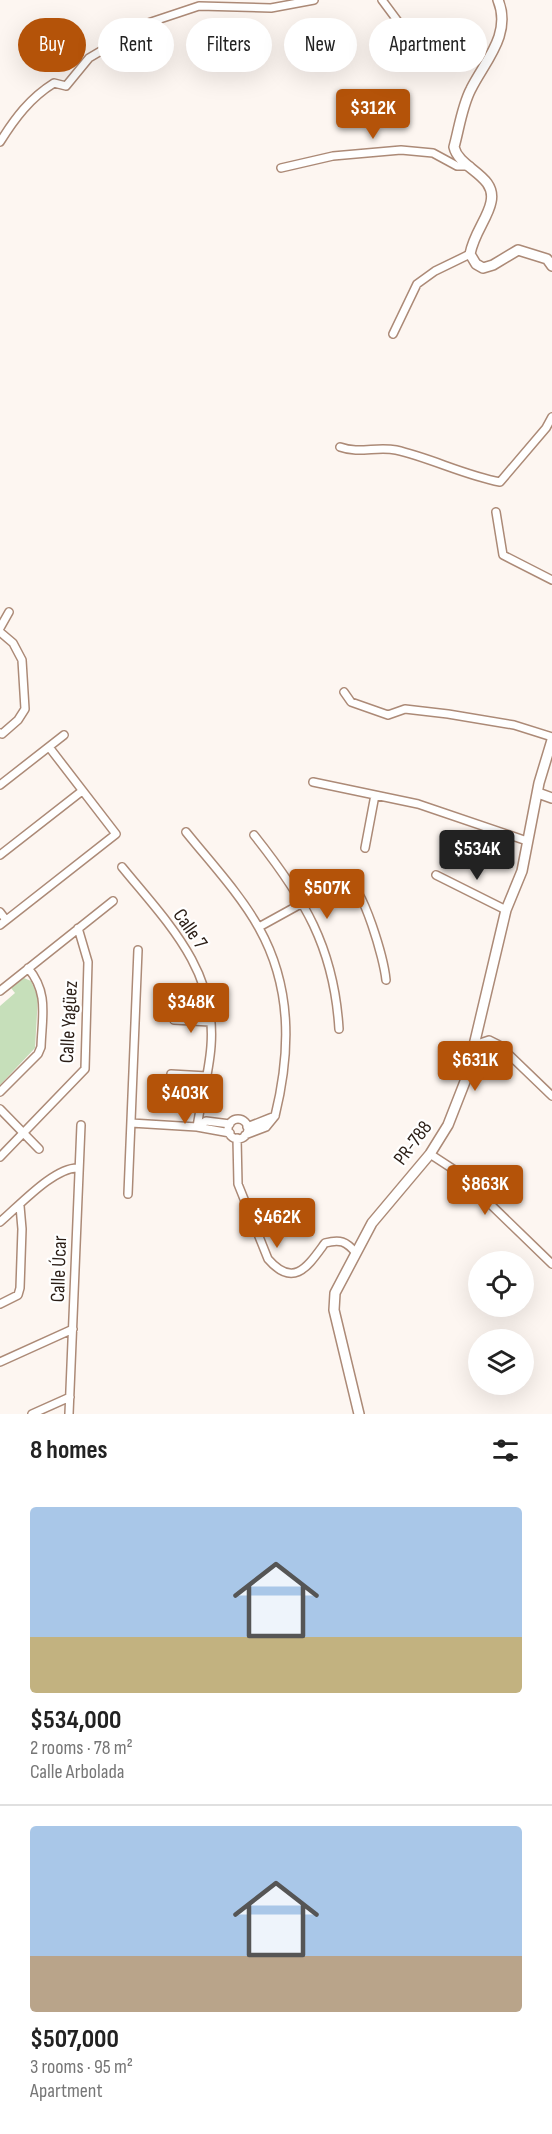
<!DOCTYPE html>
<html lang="en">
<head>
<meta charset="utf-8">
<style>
  body { margin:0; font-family:"Sofia Sans Condensed",sans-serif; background:#f2f2f2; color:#222; height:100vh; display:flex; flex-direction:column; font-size:22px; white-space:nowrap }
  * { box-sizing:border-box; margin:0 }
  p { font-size:20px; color:#767676 }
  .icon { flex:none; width:33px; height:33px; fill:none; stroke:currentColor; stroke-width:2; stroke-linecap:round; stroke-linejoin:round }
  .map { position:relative; height:1414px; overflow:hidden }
  .details { display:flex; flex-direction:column; background:#fff; flex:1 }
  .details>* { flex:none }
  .guide { position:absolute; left:18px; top:18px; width:516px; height:54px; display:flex; gap:12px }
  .fabs { position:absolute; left:468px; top:1251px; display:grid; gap:12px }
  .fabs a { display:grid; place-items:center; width:66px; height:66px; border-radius:50%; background:#fff; box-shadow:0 6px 24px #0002; font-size:30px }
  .price { position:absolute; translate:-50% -51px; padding:0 14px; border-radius:6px; background:#b45309; color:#fff; font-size:20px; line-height:39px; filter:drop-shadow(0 2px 3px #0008) }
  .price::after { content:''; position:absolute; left:50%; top:36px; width:18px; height:14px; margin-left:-9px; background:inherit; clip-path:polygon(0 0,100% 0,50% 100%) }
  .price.active { background:#222; color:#fff }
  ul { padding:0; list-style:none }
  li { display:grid; align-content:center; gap:12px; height:318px; padding:0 30px }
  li+li { border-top:2px solid #e0e0e0 }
  li span { display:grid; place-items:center; height:186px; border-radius:6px; color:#555 }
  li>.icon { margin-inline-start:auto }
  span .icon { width:108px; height:108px; fill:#fffc; stroke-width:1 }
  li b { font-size:26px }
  h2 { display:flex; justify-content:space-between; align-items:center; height:72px; padding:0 30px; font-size:26px }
  .pill { padding:0 21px; border-radius:27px; background:#fff; box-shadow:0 6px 24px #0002; font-size:21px; line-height:54px }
  .pill.active { background:#b45309; color:#fff }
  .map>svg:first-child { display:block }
  .green { fill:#c6dfba }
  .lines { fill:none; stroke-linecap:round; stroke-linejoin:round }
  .street-casing { stroke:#ac8a77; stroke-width:10 }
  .secondary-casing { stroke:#ac8a77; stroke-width:12 }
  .street { stroke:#fff; stroke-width:7 }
  .secondary { stroke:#fff; stroke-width:9 }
  .labels { text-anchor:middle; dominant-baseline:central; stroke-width:4.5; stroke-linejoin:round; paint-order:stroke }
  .street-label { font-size:20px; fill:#2a1d15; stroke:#fff }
</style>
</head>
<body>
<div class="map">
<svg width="552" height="1414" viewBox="0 0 552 1414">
  <rect width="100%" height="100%" fill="#fdf6f1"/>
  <path class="green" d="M24,978L31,981L38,997L35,1048L0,1085V1006L15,993L11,988Z"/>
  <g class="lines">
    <g class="street-casing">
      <path id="street" d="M382,0L417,47
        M0,142C15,118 30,98 54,83L66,86L89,58L148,23L199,6L271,8L314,0
        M281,168L333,156L401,150L433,153L457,166H470
        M393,334L417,284L435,271L470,254
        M340,447C359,454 377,446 396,450C431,458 464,475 500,482L546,428L552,417
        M496,512L503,555L552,580
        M0,628L9,612
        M0,632L13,643L22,660L25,709L18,720L2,734L0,733
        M344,692L351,702L388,715L405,709L448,714L514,725L552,737
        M313,782L418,804L527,841
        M0,785L64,735
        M186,832C211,863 240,894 259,928C292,987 291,1051 275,1116
        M254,835C304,898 334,947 339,1029
        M365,848L375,795
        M0,855L82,791
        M122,867C166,921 217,970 211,1046C209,1074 201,1100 197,1127L131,1123
        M436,875L506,910
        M0,912L6,920
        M0,925L116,834L49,747
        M259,927L346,879C364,887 384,960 386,980
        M0,991L113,901
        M174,1020L210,1022
        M474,1045L489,1040L499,1045L552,1096
        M171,1074L207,1076
        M0,1092L38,1054L41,1047C42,1016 49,993 28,968
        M0,1109L39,1149
        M228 1129a10 10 0 1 1 20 0a10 10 0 1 1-20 0Z
        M230,1133L197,1127L206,1121L230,1124
        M245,1135L266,1127L275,1116L247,1127
        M237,1138L238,1184L268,1259C294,1289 308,1266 325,1243C340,1239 346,1241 356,1253
        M430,1154L456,1171L552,1264
        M0,1157L85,1069L88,962L78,928
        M128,1194L138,950
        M0,1222C19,1206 55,1166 79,1168
        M0,1304L18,1295L20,1288L22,1229L20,1206
        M0,1362L73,1329
        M32,1414L70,1397
        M69,1414L81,1125"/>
    </g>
    <g class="secondary-casing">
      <path id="secondary" d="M498,0C512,34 485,61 471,89C462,106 459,129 454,147C459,169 497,175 491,202C488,218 474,233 470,254L476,264L483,268L493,265L518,250L547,259L552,266
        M538,793L552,798
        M359,1414L334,1310L335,1293L372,1223L430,1154L448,1125L466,1079L506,910L522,871L539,783L552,740"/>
    </g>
    <use href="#street" class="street"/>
    <use href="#secondary" class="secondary"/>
  </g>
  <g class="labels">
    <g class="street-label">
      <text transform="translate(190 929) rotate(55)">Calle 7</text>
      <text transform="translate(69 1022) rotate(-87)">Calle Yagüez</text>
      <text transform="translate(413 1143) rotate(-53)">PR-788</text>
      <text transform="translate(59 1269) rotate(-88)">Calle Úcar</text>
    </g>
  </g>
</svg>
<div class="fabs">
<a><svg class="icon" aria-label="locate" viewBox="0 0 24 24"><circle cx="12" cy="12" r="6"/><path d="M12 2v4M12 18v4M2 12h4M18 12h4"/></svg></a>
<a><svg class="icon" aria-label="layers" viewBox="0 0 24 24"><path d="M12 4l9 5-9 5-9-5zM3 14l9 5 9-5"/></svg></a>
</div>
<b class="price" style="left:373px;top:140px">$312K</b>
<b class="price active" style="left:477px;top:881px">$534K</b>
<b class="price" style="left:327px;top:920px">$507K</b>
<b class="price" style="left:191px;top:1034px">$348K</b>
<b class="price" style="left:475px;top:1092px">$631K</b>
<b class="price" style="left:185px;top:1125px">$403K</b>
<b class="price" style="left:485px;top:1216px">$863K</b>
<b class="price" style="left:277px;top:1249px">$462K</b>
<div class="guide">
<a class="pill active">Buy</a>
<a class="pill">Rent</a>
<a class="pill">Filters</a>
<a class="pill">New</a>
<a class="pill">Apartment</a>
</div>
</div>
<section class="details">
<h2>8 homes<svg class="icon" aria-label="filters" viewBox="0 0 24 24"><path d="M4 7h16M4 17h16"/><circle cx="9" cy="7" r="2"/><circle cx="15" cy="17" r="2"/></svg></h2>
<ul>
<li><span style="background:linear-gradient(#a9c7e8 70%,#c2b280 0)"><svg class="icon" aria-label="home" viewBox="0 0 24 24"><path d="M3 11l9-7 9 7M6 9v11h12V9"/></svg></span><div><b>$534,000</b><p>2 rooms · 78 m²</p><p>Calle Arbolada</p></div></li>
<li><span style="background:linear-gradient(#a9c7e8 70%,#b9a48a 0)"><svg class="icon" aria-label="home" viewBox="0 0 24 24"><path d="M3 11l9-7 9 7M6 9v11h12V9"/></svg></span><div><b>$507,000</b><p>3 rooms · 95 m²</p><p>Apartment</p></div></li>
</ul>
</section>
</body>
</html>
